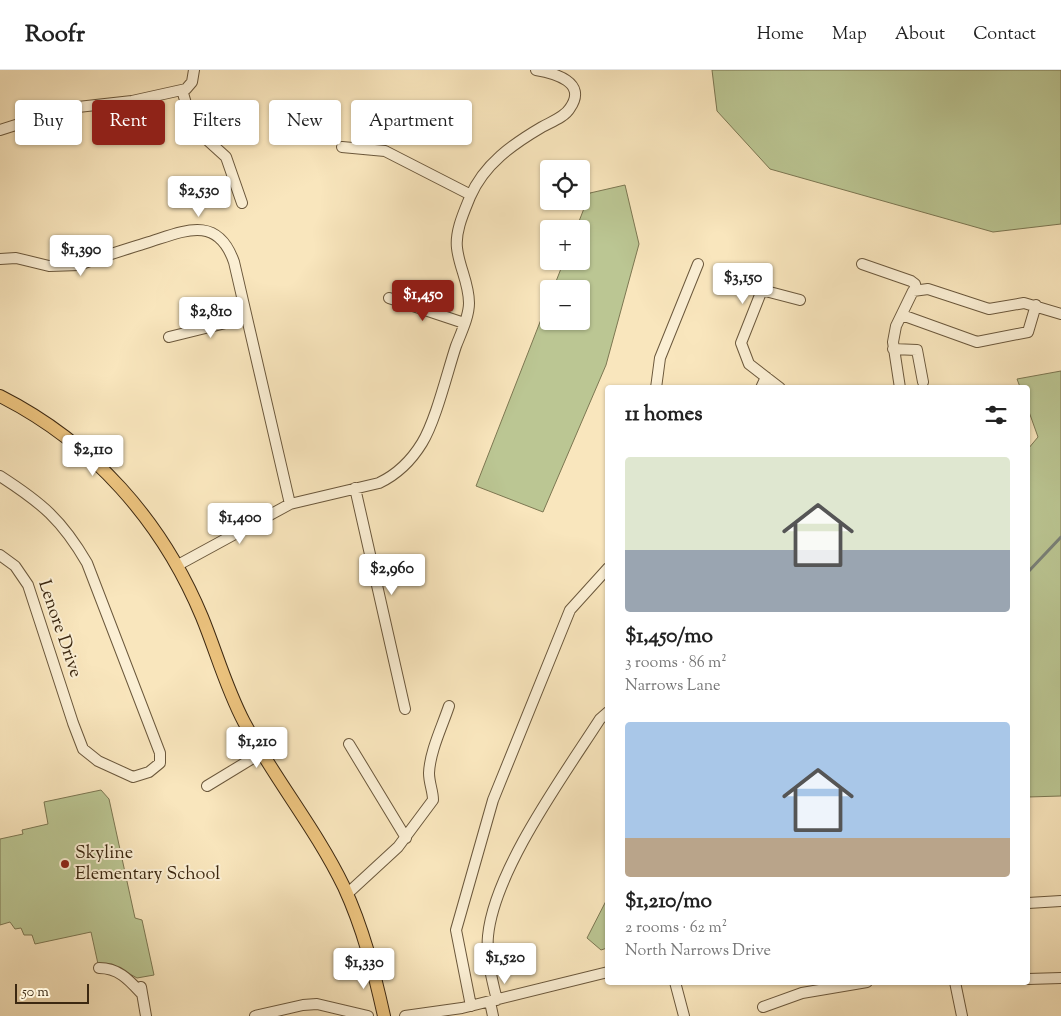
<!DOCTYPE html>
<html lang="en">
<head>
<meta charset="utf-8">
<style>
  body { margin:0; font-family:"Sorts Mill Goudy",serif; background:#f2f2f2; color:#222; height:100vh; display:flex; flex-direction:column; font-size:19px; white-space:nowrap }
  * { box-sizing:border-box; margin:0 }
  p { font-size:16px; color:#767676 }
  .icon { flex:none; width:28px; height:28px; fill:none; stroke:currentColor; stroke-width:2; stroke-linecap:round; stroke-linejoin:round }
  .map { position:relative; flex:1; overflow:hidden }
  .drawer { position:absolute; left:605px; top:315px; width:425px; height:600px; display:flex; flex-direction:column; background:#fff; border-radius:5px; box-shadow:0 1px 4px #0004 }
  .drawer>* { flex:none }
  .top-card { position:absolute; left:15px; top:30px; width:475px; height:45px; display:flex; gap:10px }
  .fabs { position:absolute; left:540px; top:90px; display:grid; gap:10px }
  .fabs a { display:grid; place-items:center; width:50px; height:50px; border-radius:5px; background:#fff; box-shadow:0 1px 4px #0004; font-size:25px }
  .scale { position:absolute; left:15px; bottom:12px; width:74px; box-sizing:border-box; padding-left:5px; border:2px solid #3c2811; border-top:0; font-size:14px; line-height:18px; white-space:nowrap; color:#3c2811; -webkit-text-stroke:4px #fbefd4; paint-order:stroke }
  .price { position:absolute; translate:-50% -42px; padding:0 11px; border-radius:5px; background:#fff; color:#222; font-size:16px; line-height:32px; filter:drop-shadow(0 1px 2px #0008) }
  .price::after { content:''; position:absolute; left:50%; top:30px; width:15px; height:11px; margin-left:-8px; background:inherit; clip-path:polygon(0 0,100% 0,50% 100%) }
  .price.current { background:#8f2418; color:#fff }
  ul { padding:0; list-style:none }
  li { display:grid; align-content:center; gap:10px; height:265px; padding:0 20px }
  li span { display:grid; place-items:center; height:155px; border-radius:5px; color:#555 }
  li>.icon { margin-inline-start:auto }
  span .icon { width:90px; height:90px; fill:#fffc; stroke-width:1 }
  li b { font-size:21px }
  h2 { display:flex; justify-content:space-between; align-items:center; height:60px; padding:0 20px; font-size:21px }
  .chip { padding:0 18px; border-radius:5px; background:#fff; box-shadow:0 1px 4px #0004; font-size:18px; line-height:45px }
  .chip.current { background:#8f2418; color:#fff }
  header { display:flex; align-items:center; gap:30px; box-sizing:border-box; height:70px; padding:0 25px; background:#fff; border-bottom:1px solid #e0e0e0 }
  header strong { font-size:24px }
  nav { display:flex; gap:28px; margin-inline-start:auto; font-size:18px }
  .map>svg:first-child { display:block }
  .green { fill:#bbc693; stroke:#7c7752 }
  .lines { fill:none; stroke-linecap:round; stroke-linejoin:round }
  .stream { stroke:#7a8178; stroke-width:3 }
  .minor-casing { stroke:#6b583c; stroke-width:12 }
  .major-casing { stroke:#3c2811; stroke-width:14 }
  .minor { stroke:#fbefd4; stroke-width:10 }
  .major { stroke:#ecc37e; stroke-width:12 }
  .poi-dot { fill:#8f2418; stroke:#fbefd4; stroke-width:2 }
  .labels { text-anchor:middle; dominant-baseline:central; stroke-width:4; stroke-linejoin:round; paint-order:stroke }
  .street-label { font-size:18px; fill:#3c2811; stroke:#fbefd4 }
  .poi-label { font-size:18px; fill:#3c2811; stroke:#fbefd4; text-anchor:start }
</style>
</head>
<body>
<header>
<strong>Roofr</strong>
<nav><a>Home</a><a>Map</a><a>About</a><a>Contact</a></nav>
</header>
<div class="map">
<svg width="1061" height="946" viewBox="0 0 1061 946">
  <rect width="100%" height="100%" fill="#f9e6bd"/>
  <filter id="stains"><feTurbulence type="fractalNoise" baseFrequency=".004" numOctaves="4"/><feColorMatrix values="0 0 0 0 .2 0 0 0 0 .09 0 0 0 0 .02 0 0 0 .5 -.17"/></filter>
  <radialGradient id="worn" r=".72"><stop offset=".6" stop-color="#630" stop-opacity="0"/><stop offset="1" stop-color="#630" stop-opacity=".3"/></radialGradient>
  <path class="green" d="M712,0H1061V154L993,162L770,99L717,41Z
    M625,115L639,174L606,295L543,442L476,416L549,229V251H581V219H553L564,191H581V159H576L590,123Z
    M1061,301V726L1028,727V379L1038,367L1028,339V318L1020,317L1017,309Z
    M101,720L109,729L135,848L142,850L154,905L137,908L112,894H98L91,862L35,874L32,865H24L21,858L15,859L10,852L0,855V769L23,764L22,760L48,754L44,732Z
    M607,829V878L601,880L587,868Z"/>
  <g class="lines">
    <path class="stream" d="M1028,502L1061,467"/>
    <g class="minor-casing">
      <path id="minor" d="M182,20L193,57L226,87L242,133
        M0,60L69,38L132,31L186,19L192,12L194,0
        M342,77L385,81L471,125
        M0,189L16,188L49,196L79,195C101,187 124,180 146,173C182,162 217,143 234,192L290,434
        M862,194L911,211L915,214L916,219
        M389,228L464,253
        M902,245L977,272L1028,262L1036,235
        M169,267L246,248
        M893,279L917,280L923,312
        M656,318L660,288L698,194
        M761,318L766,307
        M780,318L749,294L741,273L762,220L800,230
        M900,318L893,272L896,256L913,221L928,219L989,239L1024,233L1061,244
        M0,406C42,433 62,450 87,493L160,683V693L149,702L133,707L98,691L83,679L73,653L28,515L15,496L0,485
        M355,418L405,639
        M178,495L290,434L379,413C398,404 411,391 422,373C436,350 447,303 456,276C461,263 469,247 469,233C469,213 459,197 457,178C455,161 464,142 470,127C484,94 513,74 542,57C551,52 565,47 570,38C588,12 554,3 536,0
        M349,674L406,768
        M207,716L263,682
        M347,824L398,777L433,730C433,721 429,713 429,703C430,681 442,657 449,636
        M1028,833L1061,831
        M99,898C119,898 129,910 142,924
        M1028,909L1061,908
        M675,912L684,946
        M955,912L962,946
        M141,917L146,946
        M497,930C492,910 486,887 488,866C494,801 564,705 600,649L608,642
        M490,932L493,946
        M471,936L456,860L493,730L570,540L608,498
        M763,937L802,923L867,912
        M255,946L303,935L317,934L368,946
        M405,946L462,938L608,902"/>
    </g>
    <g class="major-casing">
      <path id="major" d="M0,326C93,373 162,451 202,547C216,581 226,618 244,652C274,708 316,759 344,817C363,858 374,901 384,946"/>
    </g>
    <use href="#minor" class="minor"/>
    <use href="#major" class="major"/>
  </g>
  <circle class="poi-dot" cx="65" cy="794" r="5"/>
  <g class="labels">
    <g class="street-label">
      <text transform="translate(59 559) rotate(71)">Lenore Drive</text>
    </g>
    <g class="poi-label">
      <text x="75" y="784">Skyline<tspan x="75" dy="21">Elementary School</tspan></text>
    </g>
  </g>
  <rect width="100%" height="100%" filter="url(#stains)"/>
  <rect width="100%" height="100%" fill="url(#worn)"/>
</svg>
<div class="fabs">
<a><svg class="icon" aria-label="locate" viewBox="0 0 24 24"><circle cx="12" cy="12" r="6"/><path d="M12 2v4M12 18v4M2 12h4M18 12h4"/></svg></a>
<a>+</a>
<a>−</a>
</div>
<div class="scale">50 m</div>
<b class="price" style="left:199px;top:148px">$2,530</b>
<b class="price" style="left:81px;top:207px">$1,390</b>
<b class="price" style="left:743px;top:235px">$3,150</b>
<b class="price current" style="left:423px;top:252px">$1,450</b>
<b class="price" style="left:211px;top:269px">$2,810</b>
<b class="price" style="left:93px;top:407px">$2,110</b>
<b class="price" style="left:240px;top:475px">$1,400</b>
<b class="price" style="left:392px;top:526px">$2,960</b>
<b class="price" style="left:257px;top:699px">$1,210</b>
<b class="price" style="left:505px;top:915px">$1,520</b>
<b class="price" style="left:364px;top:920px">$1,330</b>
<div class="top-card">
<a class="chip">Buy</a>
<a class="chip current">Rent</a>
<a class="chip">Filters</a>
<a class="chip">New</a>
<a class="chip">Apartment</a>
</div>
<section class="drawer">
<h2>11 homes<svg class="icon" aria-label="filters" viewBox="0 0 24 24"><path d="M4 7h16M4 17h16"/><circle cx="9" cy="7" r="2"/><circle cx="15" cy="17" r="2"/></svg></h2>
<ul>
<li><span style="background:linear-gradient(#dfe7d0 60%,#9aa5b1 0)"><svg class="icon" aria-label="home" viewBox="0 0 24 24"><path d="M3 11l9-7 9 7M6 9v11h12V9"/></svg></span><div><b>$1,450/mo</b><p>3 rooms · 86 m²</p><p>Narrows Lane</p></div></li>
<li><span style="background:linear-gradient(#a9c7e8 75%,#b9a48a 0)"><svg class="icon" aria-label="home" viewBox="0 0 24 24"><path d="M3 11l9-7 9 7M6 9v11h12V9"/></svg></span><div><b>$1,210/mo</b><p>2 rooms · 62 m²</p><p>North Narrows Drive</p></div></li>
</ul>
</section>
</div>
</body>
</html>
